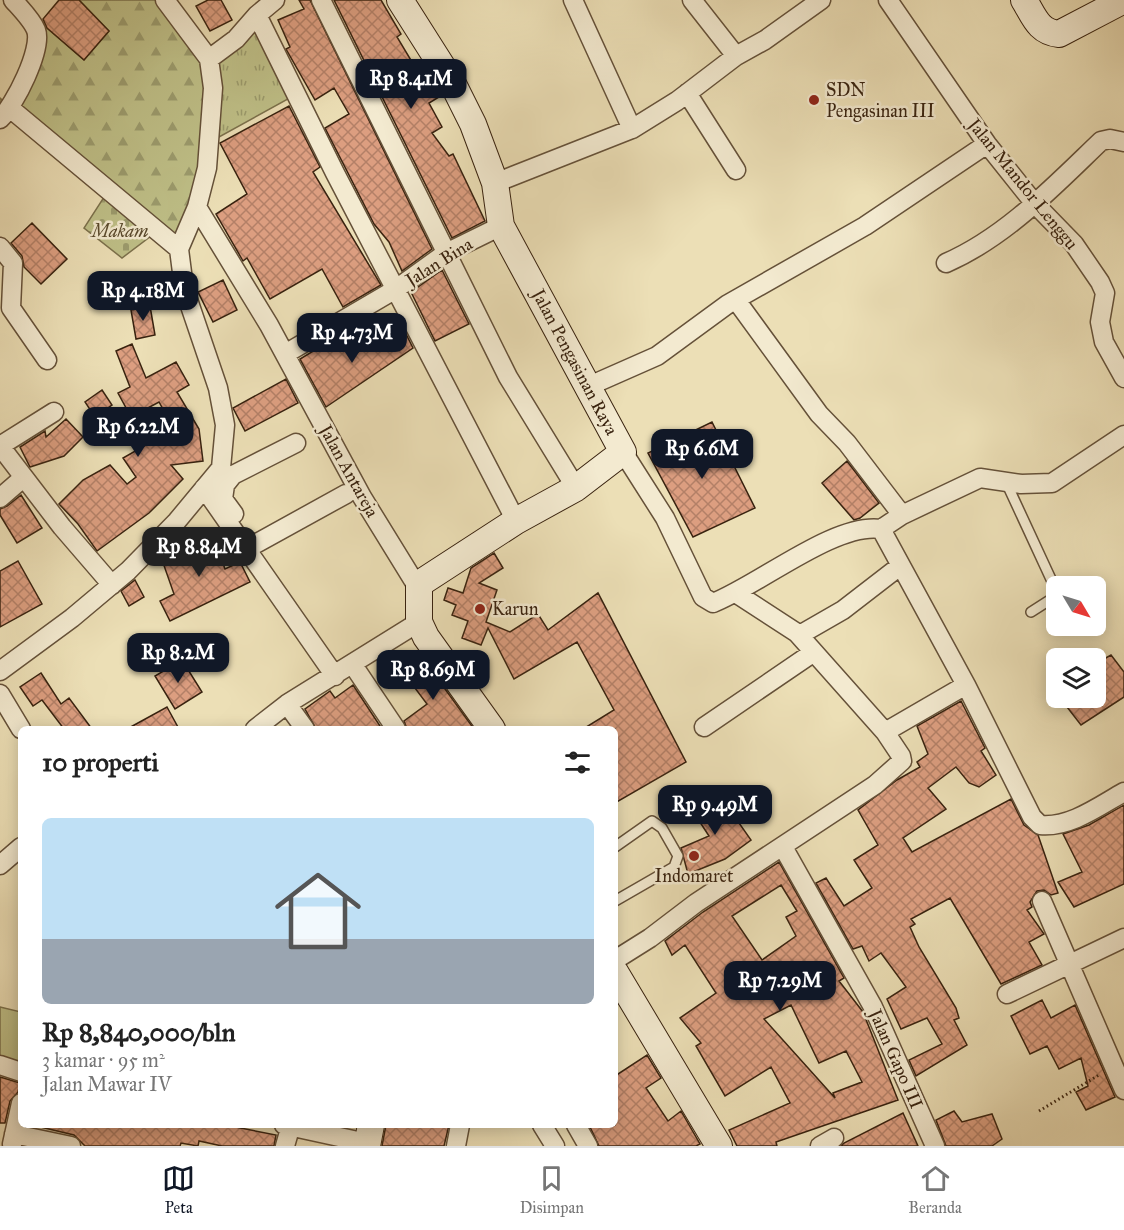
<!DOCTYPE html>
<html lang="id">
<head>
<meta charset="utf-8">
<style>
  body { margin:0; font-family:"IM FELL Great Primer",serif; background:#f6f6f6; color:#222; height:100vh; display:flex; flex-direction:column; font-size:22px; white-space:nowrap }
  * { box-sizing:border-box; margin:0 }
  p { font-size:20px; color:#767676 }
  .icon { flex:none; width:33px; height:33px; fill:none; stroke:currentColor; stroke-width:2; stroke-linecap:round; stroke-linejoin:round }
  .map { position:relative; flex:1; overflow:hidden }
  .drawer { position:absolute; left:18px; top:726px; width:600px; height:402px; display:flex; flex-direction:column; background:#fff; border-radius:9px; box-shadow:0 3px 15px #0003 }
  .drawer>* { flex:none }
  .needle { width:39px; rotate:128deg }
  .controls { position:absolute; left:1046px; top:576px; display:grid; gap:12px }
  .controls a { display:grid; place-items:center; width:60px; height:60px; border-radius:9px; background:#fff; box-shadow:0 3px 15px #0003; font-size:30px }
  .price { position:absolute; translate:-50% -51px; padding:0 14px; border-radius:12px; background:#111827; color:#fff; font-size:20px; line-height:39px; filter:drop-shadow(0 2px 3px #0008) }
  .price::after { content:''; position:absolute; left:50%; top:36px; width:18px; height:14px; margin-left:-9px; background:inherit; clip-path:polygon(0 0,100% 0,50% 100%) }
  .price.current { background:#222; color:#fff }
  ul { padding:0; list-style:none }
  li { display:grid; align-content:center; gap:12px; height:318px; padding:0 24px }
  li span { display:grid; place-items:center; height:186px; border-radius:9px; color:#555 }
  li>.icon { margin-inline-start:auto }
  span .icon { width:108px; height:108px; fill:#fffc; stroke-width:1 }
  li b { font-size:26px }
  h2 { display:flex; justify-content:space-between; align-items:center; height:72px; padding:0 24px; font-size:26px }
  .tabs { display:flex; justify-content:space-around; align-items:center; height:84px; border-top:2px solid #e0e0e0; background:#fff; font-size:16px; color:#767676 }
  .tabs a { display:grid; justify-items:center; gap:3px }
  .tabs .current { color:#111827 }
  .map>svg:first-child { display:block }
  .grass { fill:url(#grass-tufts); stroke:#7c714c; stroke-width:1.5 }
  .forest { fill:url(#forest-firs); stroke:#7c714c; stroke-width:1.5 }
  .cemetery { fill:url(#cemetery-stones); stroke:#7c714c; stroke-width:1.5 }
  .green { fill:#bfc088; stroke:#7c714c; stroke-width:1.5 }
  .building { fill:url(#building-cross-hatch); stroke:#38220f; stroke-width:1.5; fill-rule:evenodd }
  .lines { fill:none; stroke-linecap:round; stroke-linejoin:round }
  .lane-casing { stroke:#655139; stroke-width:12 }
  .street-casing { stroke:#655139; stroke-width:21 }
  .secondary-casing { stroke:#38220f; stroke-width:28 }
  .path { stroke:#38220f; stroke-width:3; stroke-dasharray:1.5 3; stroke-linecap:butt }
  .lane { stroke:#f3ead0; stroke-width:9 }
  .street { stroke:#f3ead0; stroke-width:18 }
  .secondary { stroke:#f3ead0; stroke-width:26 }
  .poi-dot { fill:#8f2418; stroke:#f3ead0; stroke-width:2 }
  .labels { text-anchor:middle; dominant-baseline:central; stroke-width:5; stroke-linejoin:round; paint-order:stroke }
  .poi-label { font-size:18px; fill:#38220f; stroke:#f3ead0; text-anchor:start }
  .street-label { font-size:18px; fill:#38220f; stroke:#f3ead0 }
  .park-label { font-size:18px; font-style:italic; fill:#5a4a2d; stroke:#f3ead0 }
</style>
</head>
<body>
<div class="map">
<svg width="1124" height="1146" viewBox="0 0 1124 1146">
  <defs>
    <pattern id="grass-tufts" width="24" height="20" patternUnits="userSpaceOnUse" patternTransform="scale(1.5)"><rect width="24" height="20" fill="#bfc088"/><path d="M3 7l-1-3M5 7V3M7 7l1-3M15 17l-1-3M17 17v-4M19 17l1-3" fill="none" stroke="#9c9c6e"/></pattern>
    <pattern id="forest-firs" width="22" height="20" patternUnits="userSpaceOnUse" patternTransform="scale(1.5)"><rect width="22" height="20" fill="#bfc088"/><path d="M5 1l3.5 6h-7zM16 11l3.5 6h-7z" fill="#9c9c6e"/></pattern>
    <pattern id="cemetery-stones" width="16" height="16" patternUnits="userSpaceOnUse" patternTransform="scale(1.5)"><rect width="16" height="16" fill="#bfc088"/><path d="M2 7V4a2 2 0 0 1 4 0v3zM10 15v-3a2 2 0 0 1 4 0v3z" fill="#9c9c6e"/></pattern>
    <pattern id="building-cross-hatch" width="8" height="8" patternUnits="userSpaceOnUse" patternTransform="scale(1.5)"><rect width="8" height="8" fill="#dc9e80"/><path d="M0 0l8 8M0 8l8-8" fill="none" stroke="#b38067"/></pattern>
  </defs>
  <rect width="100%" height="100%" fill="#ecdfb6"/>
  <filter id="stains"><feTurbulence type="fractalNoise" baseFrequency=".00333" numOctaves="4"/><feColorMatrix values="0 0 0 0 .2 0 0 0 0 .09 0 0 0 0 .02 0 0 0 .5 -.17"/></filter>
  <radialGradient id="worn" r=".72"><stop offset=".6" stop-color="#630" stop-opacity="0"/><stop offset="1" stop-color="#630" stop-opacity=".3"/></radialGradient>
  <path class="grass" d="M257,15L297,94L210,142L209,59Z"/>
  <path class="forest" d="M79,0H165L209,59L211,121L179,249L11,109L0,119V98L11,108L40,22L84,60L109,31Z"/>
  <path class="cemetery" d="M106,194L155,233L122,258L84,228Z"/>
  <path class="green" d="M0,1007L21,1012V1062L0,1057Z"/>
  <path class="building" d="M59,0H79L109,31L84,60L47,28L43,19Z
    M208,0H221L232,20L210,31L196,6Z
    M299,0H310L432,249L402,271L389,242L374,224L325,128L349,114L334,88L315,100L286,49L290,47L278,20L304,9Z
    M334,0H381L401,34L397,37L427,87L432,85L439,97L429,103L442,127L432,133L449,156L453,154L485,221L452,238Z
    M289,106L320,167L313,172L381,285L343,307L322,269L270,299L247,258L243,261L216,214L247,194L220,143Z
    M32,223L67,259L41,284L24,267L22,256L11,243Z
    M442,270L469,324L435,341L411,292Z
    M223,280L237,310L213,322L198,292Z
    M150,306L155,335L136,339L131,310Z
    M401,324L413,348L326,407L300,359L338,336L352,356Z
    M132,344L146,378L176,362L189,385L177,392L199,429L203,461L171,465L183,479L149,513L97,551L78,524L59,504L83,480L110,465L127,484L136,477L123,458L174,429L159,402L131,417L118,393L130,387L116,351Z
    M286,379L298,403L245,431L233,408Z
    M102,390L112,405L95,417L85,402Z
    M66,419L83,437L64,456L30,467L20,447L45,431L46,437Z
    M712,422L755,508L693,537L648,453Z
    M847,461L879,503L860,518L854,520L822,483Z
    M21,495L42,528L17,543L0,515V509L7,506Z
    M214,538L225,569L240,562L250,582L170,621L160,601L174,594L161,557Z
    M494,553L503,568L479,583L497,590L486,622L510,632L538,614L548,630L598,593L686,762L615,803V729H583L614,710L577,642L514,679L488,628L481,645L462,638L468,621L452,615L456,605L444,600L448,588L463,593L471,568Z
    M18,561L42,604L0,627V571Z
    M135,580L144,597L129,606L121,591Z
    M419,653L474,729H407L404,721L427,704L412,684L415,681L403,665Z
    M1111,655L1124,672V697L1081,725L1060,698H1095V664Z
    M182,660L202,692L175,709L155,676Z
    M41,673L61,704L69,698L92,729H64L42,700L33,706L20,687Z
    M353,685L382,729H316L305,709L330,691L335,698Z
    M961,701L985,748L981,751L996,775L979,787L969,783L956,767L928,788L946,809L903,838L912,852L1011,799L1024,825L1038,835L1058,893L1051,895L1044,890L1037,891L1030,902L1032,907L1027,910L1044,934L1029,942L1042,965L1001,984L950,898L911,919L915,924L910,927L919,947L956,1008L959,1018L954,1020L967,1045L916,1076L909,1060L942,1044L927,1018L901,1029L887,999L906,987L881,953L869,961L862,946L853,949L816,883L826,878L844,906L872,888L854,860L878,845L858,810L897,780L920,767L917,762L928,754L917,726Z
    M167,707L179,729H127Z
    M718,793L751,840L725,859L688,874L681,848L709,836L692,810Z
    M1124,805V884L1074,907L1058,882L1082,872L1063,834L1089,825Z
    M779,862L844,978L839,981L863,1012L898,1100L776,1142L777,1146H737L729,1130L790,1103L771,1067L725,1096L696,1046L701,1043L680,1018L716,993L685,945L672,955L665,941L703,912ZM781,885L797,911L786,917L796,936L762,960L732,916ZM791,1005L819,1063L846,1051L862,1082L833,1093L835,1098L764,1019Z
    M1042,1000L1051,1018L1075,1005L1115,1097L1086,1110L1076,1092L1088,1086L1081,1058L1059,1069L1047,1046L1030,1054L1011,1016Z
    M647,1055L661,1078L646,1088L668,1121L681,1111L700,1144L696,1146H599L590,1127L615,1125V1076Z
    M0,1077L20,1083L18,1092L10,1101L5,1123H0Z
    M954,1111L962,1122L992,1114L1002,1139L992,1146H946L936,1120Z
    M903,1113L918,1146H841L844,1143Z
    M32,1125H225L276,1135L274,1146H222L199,1141L198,1146L181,1143L180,1146H85L74,1135Z
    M386,1125H449L444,1146H382Z"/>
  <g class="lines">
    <g class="lane-casing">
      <path id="lane" d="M1006,482L1056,590
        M1031,612L1056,596
        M615,847L652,821L662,828L678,856L674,867L615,901"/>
    </g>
    <g class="street-casing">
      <path id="street" d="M321,0L508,377L576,488
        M573,0L632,129
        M692,0L736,56
        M888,0L987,144L1035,204L1074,244L1100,282L1105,293L1100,322L1104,342L1124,378
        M257,15L335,173L516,521
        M209,59L236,39L257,15L275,0
        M687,93L736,170
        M11,109L179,249
        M0,119C14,106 43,49 36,30C32,20 21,9 13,0
        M495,183L632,129L677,101L736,56L765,40L821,0
        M197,207L269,325L362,497L415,583L419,584
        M0,247L13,263L11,308L47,360
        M946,263C1006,237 1055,185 1101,141L1110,139L1124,142
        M736,300L819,414L847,443L902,515
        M285,354L396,289L446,253L501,226
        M589,386L657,356L728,304L865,226L987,144
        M0,446L62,527L112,585
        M0,446L54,412
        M623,452L665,518L703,597L713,603C759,585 835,522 881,529L902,515L980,478L1021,484L1052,483L1124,435
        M204,488L335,676
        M0,498L23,478
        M234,514L223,499L225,485L233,475L296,443
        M881,529L966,685L1032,817L1040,825C1070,828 1099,806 1124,792
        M248,548L346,494
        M737,594L797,633H803L843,610L900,566
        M353,665L396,729
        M0,671L72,618L128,571L177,521L221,468L225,425L218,388L184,288L179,249L197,207L207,168L213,88L209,59L165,0
        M0,694L21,729
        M287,704L305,729
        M704,727L814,652
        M255,729L287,704L419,622
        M885,732L966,685
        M783,847L873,1007L935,1146
        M0,865L21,847
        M1042,901L1124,1090
        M615,960L650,938L696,903L875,785L902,761L901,756L885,732L797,633
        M1007,994L1124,938
        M0,1065L21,1072
        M284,1125L367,1143
        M542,1125L555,1146
        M576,1125L588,1146
        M14,1134L71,1146
        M12,1144L21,1103
        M285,1146L291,1125
        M456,1146L460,1125
        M820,1146L834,1138"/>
    </g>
    <g class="secondary-casing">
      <path id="secondary" d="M400,0L452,82L473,124L495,183L501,226L623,452L576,488L516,521L419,584V622L426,637L492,729
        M1024,0C1034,16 1038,32 1059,34L1124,0
        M615,972L719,1146
        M367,1146L371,1125"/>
    </g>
    <path class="path" d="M1039,1111L1099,1075"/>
    <use href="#lane" class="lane"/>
    <use href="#street" class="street"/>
    <use href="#secondary" class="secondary"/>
  </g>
  <g class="poi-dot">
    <circle cx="814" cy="100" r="6"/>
    <circle cx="480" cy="609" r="6"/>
    <circle cx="694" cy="856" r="6"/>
  </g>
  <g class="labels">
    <g class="poi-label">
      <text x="826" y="90">SDN<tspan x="826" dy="21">Pengasinan III</tspan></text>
      <text x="492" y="609">Karun</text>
      <text x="694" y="876" text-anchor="middle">Indomaret</text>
    </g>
    <g class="street-label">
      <text transform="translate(1023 184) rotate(51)">Jalan Mandor Lenggu</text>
      <text transform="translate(439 262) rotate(-32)">Jalan Bina</text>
      <text transform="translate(575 362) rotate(62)">Jalan Pengasinan Raya</text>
      <text transform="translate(349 471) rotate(61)">Jalan Antareja</text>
      <text transform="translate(896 1059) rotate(66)">Jalan Gapo III</text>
    </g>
    <g class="park-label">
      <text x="120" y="231">Makam</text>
    </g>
  </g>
  <rect width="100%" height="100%" filter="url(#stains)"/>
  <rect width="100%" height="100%" fill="url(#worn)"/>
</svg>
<div class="controls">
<a><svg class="needle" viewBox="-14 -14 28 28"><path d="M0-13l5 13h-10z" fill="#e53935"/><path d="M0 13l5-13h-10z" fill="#767676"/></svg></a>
<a><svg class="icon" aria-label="layers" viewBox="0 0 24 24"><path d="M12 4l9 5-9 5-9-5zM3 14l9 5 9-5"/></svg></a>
</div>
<b class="price" style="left:411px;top:110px">Rp 8.41M</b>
<b class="price" style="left:143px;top:322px">Rp 4.18M</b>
<b class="price" style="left:352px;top:364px">Rp 4.73M</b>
<b class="price" style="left:138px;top:458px">Rp 6.22M</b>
<b class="price" style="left:702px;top:480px">Rp 6.6M</b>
<b class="price current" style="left:199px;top:578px">Rp 8.84M</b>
<b class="price" style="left:178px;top:684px">Rp 8.2M</b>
<b class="price" style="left:433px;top:701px">Rp 8.69M</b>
<b class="price" style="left:715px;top:836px">Rp 9.49M</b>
<b class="price" style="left:780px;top:1012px">Rp 7.29M</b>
<section class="drawer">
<h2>10 properti<svg class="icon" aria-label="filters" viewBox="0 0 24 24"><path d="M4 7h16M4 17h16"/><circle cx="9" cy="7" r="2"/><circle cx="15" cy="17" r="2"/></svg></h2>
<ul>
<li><span style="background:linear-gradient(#bfe0f5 65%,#9aa5b1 0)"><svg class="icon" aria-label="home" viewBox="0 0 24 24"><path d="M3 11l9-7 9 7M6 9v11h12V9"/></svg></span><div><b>Rp 8,840,000/bln</b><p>3 kamar · 95 m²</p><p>Jalan Mawar IV</p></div></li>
</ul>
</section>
</div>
<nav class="tabs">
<a class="current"><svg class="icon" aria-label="map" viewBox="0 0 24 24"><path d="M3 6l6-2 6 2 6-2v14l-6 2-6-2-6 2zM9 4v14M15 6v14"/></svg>Peta</a>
<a><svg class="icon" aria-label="saved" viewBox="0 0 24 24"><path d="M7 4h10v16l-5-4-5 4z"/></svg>Disimpan</a>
<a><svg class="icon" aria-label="home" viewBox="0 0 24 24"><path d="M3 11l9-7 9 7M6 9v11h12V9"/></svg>Beranda</a>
</nav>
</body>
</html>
